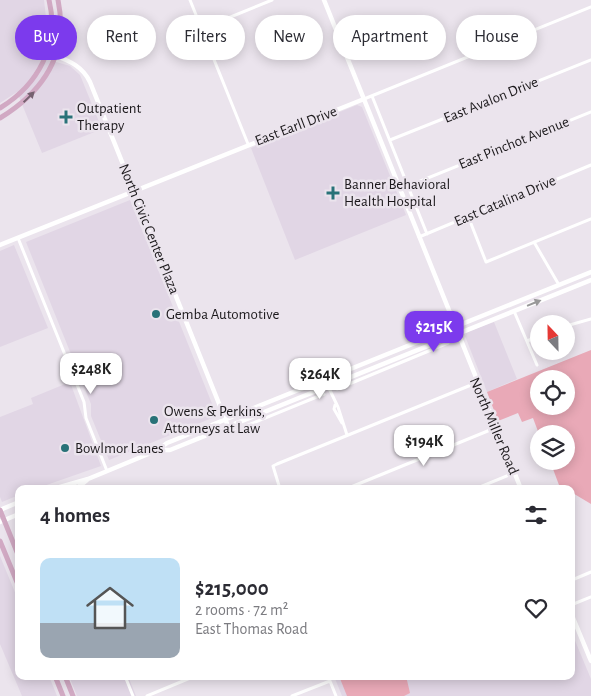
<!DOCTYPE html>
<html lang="en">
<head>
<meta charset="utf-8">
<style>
  body { margin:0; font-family:"Alegreya Sans",sans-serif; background:#f7f7f7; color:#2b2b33; height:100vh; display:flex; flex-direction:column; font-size:19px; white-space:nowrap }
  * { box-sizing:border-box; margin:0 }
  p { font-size:16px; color:#7c7c81 }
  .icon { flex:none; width:28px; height:28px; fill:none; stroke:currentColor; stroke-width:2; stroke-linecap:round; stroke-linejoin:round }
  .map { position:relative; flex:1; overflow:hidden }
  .panel { position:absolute; left:15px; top:485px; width:560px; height:195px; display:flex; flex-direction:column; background:#fff; border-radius:10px; box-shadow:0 2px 12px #0003 }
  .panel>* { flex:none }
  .hud { position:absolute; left:15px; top:15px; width:561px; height:45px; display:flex; gap:10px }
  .needle { width:32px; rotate:338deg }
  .buttons { position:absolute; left:530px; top:315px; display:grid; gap:10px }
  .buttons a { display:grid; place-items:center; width:45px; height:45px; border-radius:50%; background:#fff; box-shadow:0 2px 12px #0003; font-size:25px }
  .price { position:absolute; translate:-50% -42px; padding:0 11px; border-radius:10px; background:#fff; color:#222; font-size:16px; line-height:32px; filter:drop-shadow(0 1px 2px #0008) }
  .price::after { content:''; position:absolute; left:50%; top:30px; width:15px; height:11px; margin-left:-8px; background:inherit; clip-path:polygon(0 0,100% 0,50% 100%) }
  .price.selected { background:#7c3aed; color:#fff }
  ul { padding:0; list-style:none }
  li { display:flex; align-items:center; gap:15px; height:125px; padding:0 25px }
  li+li { border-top:1px solid #e1e1e2 }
  li span { display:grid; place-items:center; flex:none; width:140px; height:100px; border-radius:10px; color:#555 }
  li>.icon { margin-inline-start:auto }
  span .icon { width:60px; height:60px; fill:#fffc; stroke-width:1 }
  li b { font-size:21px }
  h2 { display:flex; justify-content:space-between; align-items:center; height:60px; padding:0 25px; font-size:21px }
  .pill { padding:0 18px; border-radius:22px; background:#fff; box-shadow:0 2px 12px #0003; font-size:18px; line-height:45px }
  .pill.selected { background:#7c3aed; color:#fff }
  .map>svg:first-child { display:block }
  .built { fill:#e1d6e5 }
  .green { fill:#e9a9b7; fill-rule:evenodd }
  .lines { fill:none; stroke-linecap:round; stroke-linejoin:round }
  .minor { stroke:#fff; stroke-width:3 }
  .tertiary { stroke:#fff; stroke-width:4.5 }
  .secondary { stroke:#fff; stroke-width:4.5 }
  .primary { stroke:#d1a9c3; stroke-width:5 }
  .oneway { fill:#766170 }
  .oneway2 { fill:#999899 }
  .poi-dot { fill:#287278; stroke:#ebe4ed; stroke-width:2 }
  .labels { text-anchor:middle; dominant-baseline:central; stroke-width:5; stroke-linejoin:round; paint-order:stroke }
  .street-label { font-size:15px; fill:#1c191c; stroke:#ebe4ed }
  .poi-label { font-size:15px; fill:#1c191c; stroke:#ebe4ed; text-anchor:start }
</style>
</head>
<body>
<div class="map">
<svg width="591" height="696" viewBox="0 0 591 696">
  <rect width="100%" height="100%" fill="#ebe4ed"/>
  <path class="built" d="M0,0H44L48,35L42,58L70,66L80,75L102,129L42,153L17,92L0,103Z
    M357,105L362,107L406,215L295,260L251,148Z
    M130,200L217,416L109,460L91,416V404L26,242Z
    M14,245L48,328L0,347V251Z
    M494,322L517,379L487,392L465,336L467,332Z
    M70,382L101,466L35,489H19V495L2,502L0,497V417L33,404L31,398Z
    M0,556L19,602V676H49L57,696H22L0,644Z
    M571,631L591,679V696H342L334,676H571Z
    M69,676H128L136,696H77Z"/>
  <path class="green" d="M591,350V504L571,492V489L559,485L550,461H566V434H539L533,418L522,422L518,413L498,421L487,392ZM539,379H566V406H539Z
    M339,676H406L410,693L404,696H347Z"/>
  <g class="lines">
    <path class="minor" d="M190,0L248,144
      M201,29L272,0
      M372,96L427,234
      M364,99L591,7
      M390,140L591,60
      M408,186L591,112
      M468,216L486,262L591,219
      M419,237L591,165
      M18,238L84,402L86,418L107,471
      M534,242L559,285
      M514,311L537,365
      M566,326L591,319
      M527,341L539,336
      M340,373L345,385
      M325,380L338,407L347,435
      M337,389L448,343
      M335,405L334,409L342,423
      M231,432L324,394
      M280,489L273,466L277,464L476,383
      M346,489L495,428
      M475,489L514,473
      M572,580L591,572
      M571,605L591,597
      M125,676L133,696
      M328,676L336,696
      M147,696L195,676
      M292,696L330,681"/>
    <path class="tertiary" d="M324,0L521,489
      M56,56C70,61 83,67 90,82L228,426
      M0,245L364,99
      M571,613L591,661"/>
    <path class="secondary" d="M158,450H170L591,280
      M53,489L88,479L158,450L167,443L591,272
      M76,489L87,480
      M0,510L19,502
      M0,522L19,514"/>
    <path class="primary" d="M0,108C38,85 60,45 49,0
      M0,118C44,91 69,53 58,0
      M0,510L19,557
      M0,541L19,587
      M55,676L63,696
      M65,676L73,696"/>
  </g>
  <defs><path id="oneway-solid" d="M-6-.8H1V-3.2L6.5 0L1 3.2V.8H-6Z" transform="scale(1.25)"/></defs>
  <use class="oneway" href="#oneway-solid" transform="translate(29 97) rotate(-44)"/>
  <use class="oneway2" href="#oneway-solid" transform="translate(534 303) rotate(-22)"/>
  <g class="poi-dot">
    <path d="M63.5 109.5h5v5h5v5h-5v5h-5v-5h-5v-5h5z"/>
    <path d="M330.5 185.5h5v5h5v5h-5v5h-5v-5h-5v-5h5z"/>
    <circle cx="156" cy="314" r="5"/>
    <circle cx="154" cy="420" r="5"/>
    <circle cx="65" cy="448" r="5"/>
  </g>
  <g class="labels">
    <g class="street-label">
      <text transform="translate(491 100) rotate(-22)">East Avalon Drive</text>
      <text transform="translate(296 126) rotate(-21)">East Earll Drive</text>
      <text transform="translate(514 143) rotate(-22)">East Pinchot Avenue</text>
      <text transform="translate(505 201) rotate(-23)">East Catalina Drive</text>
      <text transform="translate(149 229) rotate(68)">North Civic Center Plaza</text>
      <text transform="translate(494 426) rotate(67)">North Miller Road</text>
    </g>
    <g class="poi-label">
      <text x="77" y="108">Outpatient<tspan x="77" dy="17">Therapy</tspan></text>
      <text x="344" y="184">Banner Behavioral<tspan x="344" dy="17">Health Hospital</tspan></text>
      <text x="166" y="314">Gemba Automotive</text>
      <text x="164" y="411">Owens &amp; Perkins,<tspan x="164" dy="17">Attorneys at Law</tspan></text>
      <text x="75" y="448">Bowlmor Lanes</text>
    </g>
  </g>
</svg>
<div class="buttons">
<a><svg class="needle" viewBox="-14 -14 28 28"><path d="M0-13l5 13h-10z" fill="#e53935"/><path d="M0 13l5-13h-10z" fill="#7c7c81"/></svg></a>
<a><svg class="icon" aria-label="locate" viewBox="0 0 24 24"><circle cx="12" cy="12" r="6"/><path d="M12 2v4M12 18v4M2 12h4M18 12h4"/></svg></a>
<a><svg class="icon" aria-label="layers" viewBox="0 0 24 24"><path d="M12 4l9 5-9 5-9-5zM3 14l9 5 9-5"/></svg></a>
</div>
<b class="price selected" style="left:434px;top:353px">$215K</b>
<b class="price" style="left:91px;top:395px">$248K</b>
<b class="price" style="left:320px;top:400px">$264K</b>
<b class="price" style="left:424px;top:467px">$194K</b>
<div class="hud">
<a class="pill selected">Buy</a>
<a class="pill">Rent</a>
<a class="pill">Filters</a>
<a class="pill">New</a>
<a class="pill">Apartment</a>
<a class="pill">House</a>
</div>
<section class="panel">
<h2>4 homes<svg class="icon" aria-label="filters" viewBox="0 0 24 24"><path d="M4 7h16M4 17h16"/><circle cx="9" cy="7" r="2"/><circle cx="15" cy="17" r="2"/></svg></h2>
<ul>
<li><span style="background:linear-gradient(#bfe0f5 65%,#9aa5b1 0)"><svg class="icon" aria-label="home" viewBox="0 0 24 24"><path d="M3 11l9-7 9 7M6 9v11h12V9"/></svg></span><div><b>$215,000</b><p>2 rooms · 72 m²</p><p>East Thomas Road</p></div><svg class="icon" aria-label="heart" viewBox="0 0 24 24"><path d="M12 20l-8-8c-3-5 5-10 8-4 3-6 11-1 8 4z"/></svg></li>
</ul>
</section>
</div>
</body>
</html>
